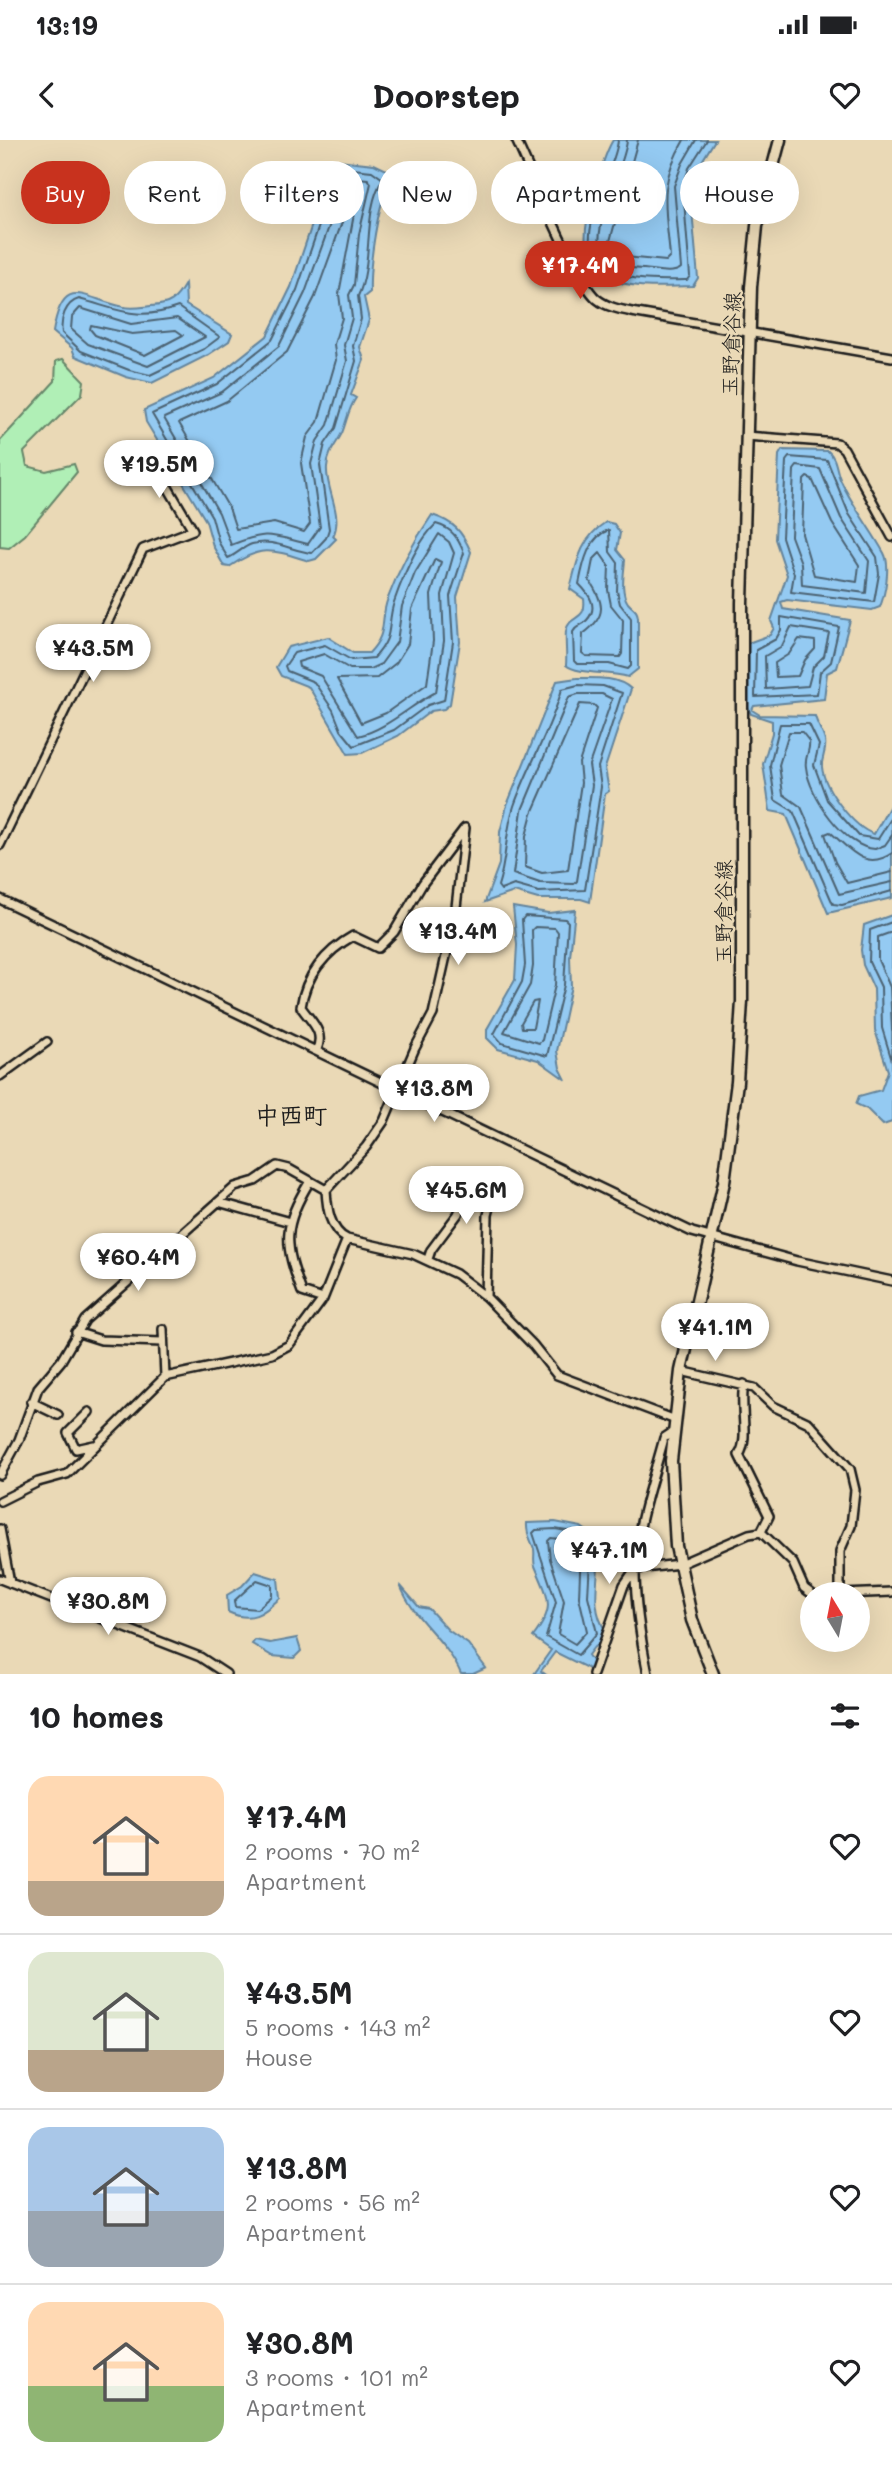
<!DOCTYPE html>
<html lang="en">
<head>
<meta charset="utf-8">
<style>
  body { margin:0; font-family:Mali,"Klee One",sans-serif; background:#f6f6f6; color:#202124; height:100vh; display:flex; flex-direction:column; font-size:26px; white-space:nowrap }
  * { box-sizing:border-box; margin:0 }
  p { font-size:23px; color:#757577 }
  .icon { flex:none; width:38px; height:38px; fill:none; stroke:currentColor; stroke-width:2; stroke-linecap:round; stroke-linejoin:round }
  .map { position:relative; height:1534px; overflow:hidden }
  .sheet { display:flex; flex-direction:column; background:#fff; flex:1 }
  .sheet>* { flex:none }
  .hud { position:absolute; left:21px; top:21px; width:850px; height:63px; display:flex; gap:14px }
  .needle { width:46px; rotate:350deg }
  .fabs { position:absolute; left:800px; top:1442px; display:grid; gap:14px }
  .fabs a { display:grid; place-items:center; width:70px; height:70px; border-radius:50%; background:#fff; box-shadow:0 7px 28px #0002; font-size:35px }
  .price { position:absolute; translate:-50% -60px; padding:0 16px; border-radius:24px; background:#fff; color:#222; font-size:23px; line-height:46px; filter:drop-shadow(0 2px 4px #0008) }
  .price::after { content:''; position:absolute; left:50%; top:42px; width:21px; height:16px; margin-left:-10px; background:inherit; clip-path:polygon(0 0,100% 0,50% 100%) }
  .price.current { background:#c8321e; color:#fff }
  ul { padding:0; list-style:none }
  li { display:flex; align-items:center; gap:21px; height:175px; padding:0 28px }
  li+li { border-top:2px solid #e0e0e0 }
  li span { display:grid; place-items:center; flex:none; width:196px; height:140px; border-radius:21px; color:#555 }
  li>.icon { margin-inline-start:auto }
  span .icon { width:84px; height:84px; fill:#fffc; stroke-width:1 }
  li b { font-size:30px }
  h2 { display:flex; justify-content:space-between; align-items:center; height:84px; padding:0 28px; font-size:30px }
  .tag { padding:0 24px; border-radius:32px; background:#fff; box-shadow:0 7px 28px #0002; font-size:24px; line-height:63px }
  .tag.current { background:#c8321e; color:#fff }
  .status { display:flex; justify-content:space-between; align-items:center; height:49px; padding:0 35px; background:#fff; direction:ltr }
  .status svg { height:19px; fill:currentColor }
  header { display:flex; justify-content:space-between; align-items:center; height:91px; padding:0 28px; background:#fff; font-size:32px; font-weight:700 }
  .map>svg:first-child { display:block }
  .green { fill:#b0efb6; stroke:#668669; stroke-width:2 }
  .water { fill:#94caf2; stroke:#64849c; stroke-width:2 }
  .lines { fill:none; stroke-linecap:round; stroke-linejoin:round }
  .shore { stroke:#4c6272; stroke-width:2 }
  .minor-casing { stroke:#1c1c1c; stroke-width:12 }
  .major-casing { stroke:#1c1c1c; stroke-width:15 }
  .minor { stroke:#ead9b6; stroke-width:7 }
  .major { stroke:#ead9b6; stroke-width:10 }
  .labels { text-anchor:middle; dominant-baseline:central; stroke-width:5; stroke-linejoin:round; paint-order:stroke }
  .street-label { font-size:21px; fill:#1c1c1c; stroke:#ead9b6 }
  .quarter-label { font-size:24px; font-weight:bold; fill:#1c1c1c; stroke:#ead9b6 }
</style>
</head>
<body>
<div class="status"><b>13:19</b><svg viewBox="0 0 49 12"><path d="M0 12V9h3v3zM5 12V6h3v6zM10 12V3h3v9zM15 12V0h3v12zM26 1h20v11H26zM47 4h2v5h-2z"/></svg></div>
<header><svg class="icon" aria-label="back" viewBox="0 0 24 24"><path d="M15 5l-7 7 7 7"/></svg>Doorstep<svg class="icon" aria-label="heart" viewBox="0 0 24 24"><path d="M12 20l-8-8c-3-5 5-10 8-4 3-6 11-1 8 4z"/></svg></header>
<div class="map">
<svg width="892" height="1534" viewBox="0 0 892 1534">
  <rect width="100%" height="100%" fill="#ead9b6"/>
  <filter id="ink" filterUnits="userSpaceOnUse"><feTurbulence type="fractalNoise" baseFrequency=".0143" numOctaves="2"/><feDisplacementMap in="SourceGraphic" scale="14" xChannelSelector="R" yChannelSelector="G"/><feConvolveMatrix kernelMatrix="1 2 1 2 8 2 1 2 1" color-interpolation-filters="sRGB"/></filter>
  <g filter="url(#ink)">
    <path class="green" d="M63,219L84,241L82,254L24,312L27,326L46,331L74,324L77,332L25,395L9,408L0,407V301L55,241L56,221Z"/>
    <path class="water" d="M613,0H715L696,31L690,47L698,138L693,146C618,149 565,148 593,56C599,38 603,16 613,0Z
      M338,20L374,24L389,31L393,41C377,55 369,130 370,152L364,157L369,180L360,207L364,220L351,255L356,258C348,269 347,281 342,293C336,305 328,312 327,327C325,349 344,375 333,396L336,399L316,419L309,421C273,410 262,404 229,427L224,426L213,406L206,381L146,282L144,270L214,238L267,196L291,147L331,28Z
      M185,144L186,165L232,194L229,201L208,215L152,243L126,237L75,216L72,208L53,192C63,132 84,159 124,167C133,169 142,167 151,166C170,165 176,160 185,144Z
      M782,310L828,311C837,318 836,332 841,341C853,367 871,389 884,413C891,426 885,454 880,467L872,470L787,460L781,462L783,469L850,480L837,528L827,533L824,559L754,566L752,570L760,575L815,576C817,585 823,592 825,601C827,611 821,618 822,627C824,649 854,688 874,694L892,662V758L828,773L786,674L770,671L763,624L772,593V581L751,574L747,566L748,503L770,495L774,488L771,481L787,435L775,399L779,315Z
      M432,375C454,382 462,391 471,412L457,457L460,502L450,564L444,569L431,571L398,596L362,613L348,614L309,547L281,536L276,527L288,507L328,497L353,513H369C389,492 379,482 388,458C399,428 414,401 432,375Z
      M606,382L614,384L620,393L617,410L625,420C624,433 620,452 628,463C633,469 637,469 638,477V529L628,537C609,531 578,535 566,525C567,515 565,501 566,491C569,474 587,482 584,459L570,449C577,421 581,398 606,382Z
      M577,538C594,538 617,536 631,549L605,628L609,651L605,654L590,762L581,759H538L514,752L485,762L499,724L500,692L507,665L557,541Z
      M513,767L548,773L575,770L570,817L571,846L557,911L560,928L566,940L538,920L498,909L487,898V889L515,840L517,805Z
      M892,775V982L883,985L867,969L856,964L859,956L881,950L888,931L875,890L874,849L863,825L861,810L864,785Z
      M555,1382L581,1387L597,1398C604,1428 586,1463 606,1491L601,1505L594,1507L588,1515L594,1524L591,1530L555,1512L541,1531L545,1534H534L551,1510L533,1497C556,1467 549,1459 535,1426C533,1420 535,1415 534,1409C531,1399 526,1395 527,1383Z
      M255,1432L278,1439L280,1458C263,1474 251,1483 228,1472L227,1455L242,1446Z
      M400,1445L419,1467L429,1469L448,1490L468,1504L486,1528L473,1534H461C446,1499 414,1481 400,1445Z
      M297,1498L301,1511L294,1518L272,1516L252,1504L255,1500L270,1503Z"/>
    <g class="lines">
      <path class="shore" d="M618,0C617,13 610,28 605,41C599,60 588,84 590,104C596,144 657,141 687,140L690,136L683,47L689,28L707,0
        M627,0C626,27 582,100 607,120C618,128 632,128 644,129C655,130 673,135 681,128L674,46L682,24L696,0
        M638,0L610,101L614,111L625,117L666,121L670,117C666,68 657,45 684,0
        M343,28L372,31L383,39C362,70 374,124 358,156L361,179L353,206L356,221L336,288L325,304L320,325L329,389L326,398L312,413C291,411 274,398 252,404C243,407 237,414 228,418L219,403L212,377L152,274L217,244L272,200L297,150L337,33Z
        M347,37L368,39L371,43L359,94L354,145L349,155L352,178L344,205L347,221L328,285L317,301L311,324L320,387L308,404C270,395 269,390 231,405L219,373L164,278L222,252L279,206L305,153Z
        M354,49L358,53L339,154L342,178L334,204L336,220L318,282L307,297L301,323L310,384L304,392L274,383L236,389L229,368L179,283L227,261L287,212L315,157Z
        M79,159C118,169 137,182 178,167L220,197L204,209L150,235L129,230L81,211L62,193C60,180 65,163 79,159Z
        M80,168L131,184L177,178L205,197L148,226L88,204L71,189L72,177Z
        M91,185L132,194L176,190L183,195L145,215L95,195L90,189Z
        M789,317L827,320L849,374L877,417L879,434L874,462L791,452L794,434L782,397L786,321Z
        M797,326L820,329L841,378L869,421L866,453L802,445L801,423L791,396L794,330Z
        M807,337L812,339L832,383L859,425L857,442L814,435L802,394L804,340Z
        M436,384C452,388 458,398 464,413L450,456L453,502L444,560L428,565L394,590L354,606L341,590L333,570L314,542L287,531L285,526L294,513L325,505L351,520L374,518C395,495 386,488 394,462C403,436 416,403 436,384Z
        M609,390L610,412L618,423L617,451L620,464L631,478V526L628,529L609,524H577L574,521L573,492C577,485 582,486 587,480C599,467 589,454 579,444C583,424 588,397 609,390Z
        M439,394L449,402L454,413L442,455L444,501L436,552C411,565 387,589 358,596L321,536L299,527L298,522L324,514L350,529H370L381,524L397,502L402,466L415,433Z
        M600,413L609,426L608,450L611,465L623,480L622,514L620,517L586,516L582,513L583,494C608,476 604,462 589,440L593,420Z
        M435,419L441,422L431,455L433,501L427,544L386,573L361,583L337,539L377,538L396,523L408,504L412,469Z
        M781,477L839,487L831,522L820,532L817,554L755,557L756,510L776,499L781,490Z
        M791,487L829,493L824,516L813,527L808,546L766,549L765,516L782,506Z
        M799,499L815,501V509L805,520L798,536L776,537L775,523L789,514Z
        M578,545L603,546L622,553L598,627L601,647L585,750L539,752L514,745L501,750L498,746C507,719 505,692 514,666C528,626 551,589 562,549Z
        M578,554H602L612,559L589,625L592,645L577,741L574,744L540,743L513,734L522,670L569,557Z
        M580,564L594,565L597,568L579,623L581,643L568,730L542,733L525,727L526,696L532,673Z
        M892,677L878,699L859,696L827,660L814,625L819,605L809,584H780L770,625L775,660L793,671L833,764L842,765L892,751
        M892,695L885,705L875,709C845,708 809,656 806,627C804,617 811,610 809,601L802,592H789L779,625L783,654L801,667L839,754L892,742
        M892,713C865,732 849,708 830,692L825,694L835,722L847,743L892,732
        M525,776L565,779L568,782L564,845L547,916L502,903L494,894L522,842L525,825L522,780Z
        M892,782L870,790L869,822L881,847L882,888L892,921
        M535,787L555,788L558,792L555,845L542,900L539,903L504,892L530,845L533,826L532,790Z
        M892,792L878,797V820L890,847L892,890
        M538,861L533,888H522L521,883L533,862Z
        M555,1389L578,1393L591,1403L588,1456L597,1493L578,1515L546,1497L556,1462L533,1393L536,1390Z
        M551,1398L574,1401L581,1407L579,1457L587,1491L575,1504L558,1494L564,1461L550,1419L548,1401Z
        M257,1440L272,1445V1456L257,1469L235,1467L234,1461Z"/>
      <g class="minor-casing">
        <path id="minor" d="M516,0C531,31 575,141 597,159C608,168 623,170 637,173L892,217
          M746,296L837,303L844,309L892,397
          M465,688L455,776L433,874L415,908L384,981L366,1007L326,1050C327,1068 330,1091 347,1099L413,1114L456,1134L486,1157L533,1205L557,1235L673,1279
          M0,705L143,409L193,390L149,315
          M0,759L692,1092L797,1121L892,1141
          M316,911C326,892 311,882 301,867C305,836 326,811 353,796L378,808L394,792L423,743L464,689
          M0,936L47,902
          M310,1041C282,1086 284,1104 302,1152L323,1159
          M218,1062L290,1082
          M428,1119L431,1110L458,1074L466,1055L495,1048L488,1075L486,1157
          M163,1189L165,1237
          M76,1192L101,1200L163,1202
          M681,1231L754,1248L773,1266L809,1283L850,1329L855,1350L851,1386L840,1411V1454
          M744,1244C739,1267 750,1299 739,1315L769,1376L761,1392
          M31,1262L58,1275
          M89,1272L68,1293L76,1309L94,1305
          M0,1335L19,1300L38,1248L61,1221L85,1180L235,1047L255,1041L277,1026L289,1029L326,1050
          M0,1361L38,1342L67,1334L165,1237L272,1214L289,1205L323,1159L347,1099
          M0,1389L10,1443
          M0,1439L200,1517L226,1534
          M842,1454L892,1452
          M593,1534L624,1445L635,1429L680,1424L749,1394L761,1392L793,1423L804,1448L812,1454
          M648,1534C641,1500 635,1466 635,1431C635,1388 653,1340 664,1298L673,1292"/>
      </g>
      <g class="major-casing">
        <path id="major" d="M713,1534L692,1480L676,1406L671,1321L681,1231L724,1042L737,942L742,861V463L751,147L757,86L780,0"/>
      </g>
      <use href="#minor" class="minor"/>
      <use href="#major" class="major"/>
    </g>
  </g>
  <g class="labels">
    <g class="street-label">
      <text transform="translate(730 204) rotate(-88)">玉野倉谷線</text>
      <text transform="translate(722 772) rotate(-90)">玉野倉谷線</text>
    </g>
    <g class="quarter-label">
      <text x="291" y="974">中西町</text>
    </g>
  </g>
</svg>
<div class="fabs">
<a><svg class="needle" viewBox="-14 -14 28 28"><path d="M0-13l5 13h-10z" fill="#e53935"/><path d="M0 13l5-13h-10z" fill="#757577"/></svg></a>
</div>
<b class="price current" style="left:580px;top:161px">¥17.4M</b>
<b class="price" style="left:159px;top:360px">¥19.5M</b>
<b class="price" style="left:93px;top:544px">¥43.5M</b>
<b class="price" style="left:458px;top:827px">¥13.4M</b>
<b class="price" style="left:434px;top:984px">¥13.8M</b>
<b class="price" style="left:466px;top:1086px">¥45.6M</b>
<b class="price" style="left:138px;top:1153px">¥60.4M</b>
<b class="price" style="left:715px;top:1223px">¥41.1M</b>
<b class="price" style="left:609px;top:1446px">¥47.1M</b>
<b class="price" style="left:108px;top:1497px">¥30.8M</b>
<div class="hud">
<a class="tag current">Buy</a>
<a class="tag">Rent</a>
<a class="tag">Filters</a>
<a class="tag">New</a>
<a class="tag">Apartment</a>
<a class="tag">House</a>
</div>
</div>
<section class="sheet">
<h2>10 homes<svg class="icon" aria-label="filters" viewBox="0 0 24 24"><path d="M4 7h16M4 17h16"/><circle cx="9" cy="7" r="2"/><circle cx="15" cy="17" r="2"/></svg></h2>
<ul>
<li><span style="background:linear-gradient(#ffd9b3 75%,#b9a48a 0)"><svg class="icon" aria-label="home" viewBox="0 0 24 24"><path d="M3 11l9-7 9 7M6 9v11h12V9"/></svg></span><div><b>¥17.4M</b><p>2 rooms · 70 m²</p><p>Apartment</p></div><svg class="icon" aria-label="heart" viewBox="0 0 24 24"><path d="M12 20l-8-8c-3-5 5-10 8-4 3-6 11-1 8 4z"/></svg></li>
<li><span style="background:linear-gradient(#dfe7d0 70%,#b9a48a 0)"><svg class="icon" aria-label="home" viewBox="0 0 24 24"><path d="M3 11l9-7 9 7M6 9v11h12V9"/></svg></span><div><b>¥43.5M</b><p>5 rooms · 143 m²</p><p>House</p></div><svg class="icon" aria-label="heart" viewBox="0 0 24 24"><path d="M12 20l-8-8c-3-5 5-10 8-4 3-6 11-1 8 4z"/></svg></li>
<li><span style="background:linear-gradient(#a9c7e8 60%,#9aa5b1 0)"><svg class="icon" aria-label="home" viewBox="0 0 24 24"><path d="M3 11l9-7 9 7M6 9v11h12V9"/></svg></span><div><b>¥13.8M</b><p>2 rooms · 56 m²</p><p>Apartment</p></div><svg class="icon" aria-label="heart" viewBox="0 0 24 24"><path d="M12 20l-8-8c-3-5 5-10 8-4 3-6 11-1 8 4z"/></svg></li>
<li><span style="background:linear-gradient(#ffd9b3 60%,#8fb573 0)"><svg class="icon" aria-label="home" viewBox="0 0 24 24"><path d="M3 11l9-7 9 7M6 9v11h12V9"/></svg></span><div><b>¥30.8M</b><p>3 rooms · 101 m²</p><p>Apartment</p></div><svg class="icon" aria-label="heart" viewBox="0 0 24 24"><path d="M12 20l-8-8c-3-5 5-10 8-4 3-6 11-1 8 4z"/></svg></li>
</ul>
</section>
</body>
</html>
